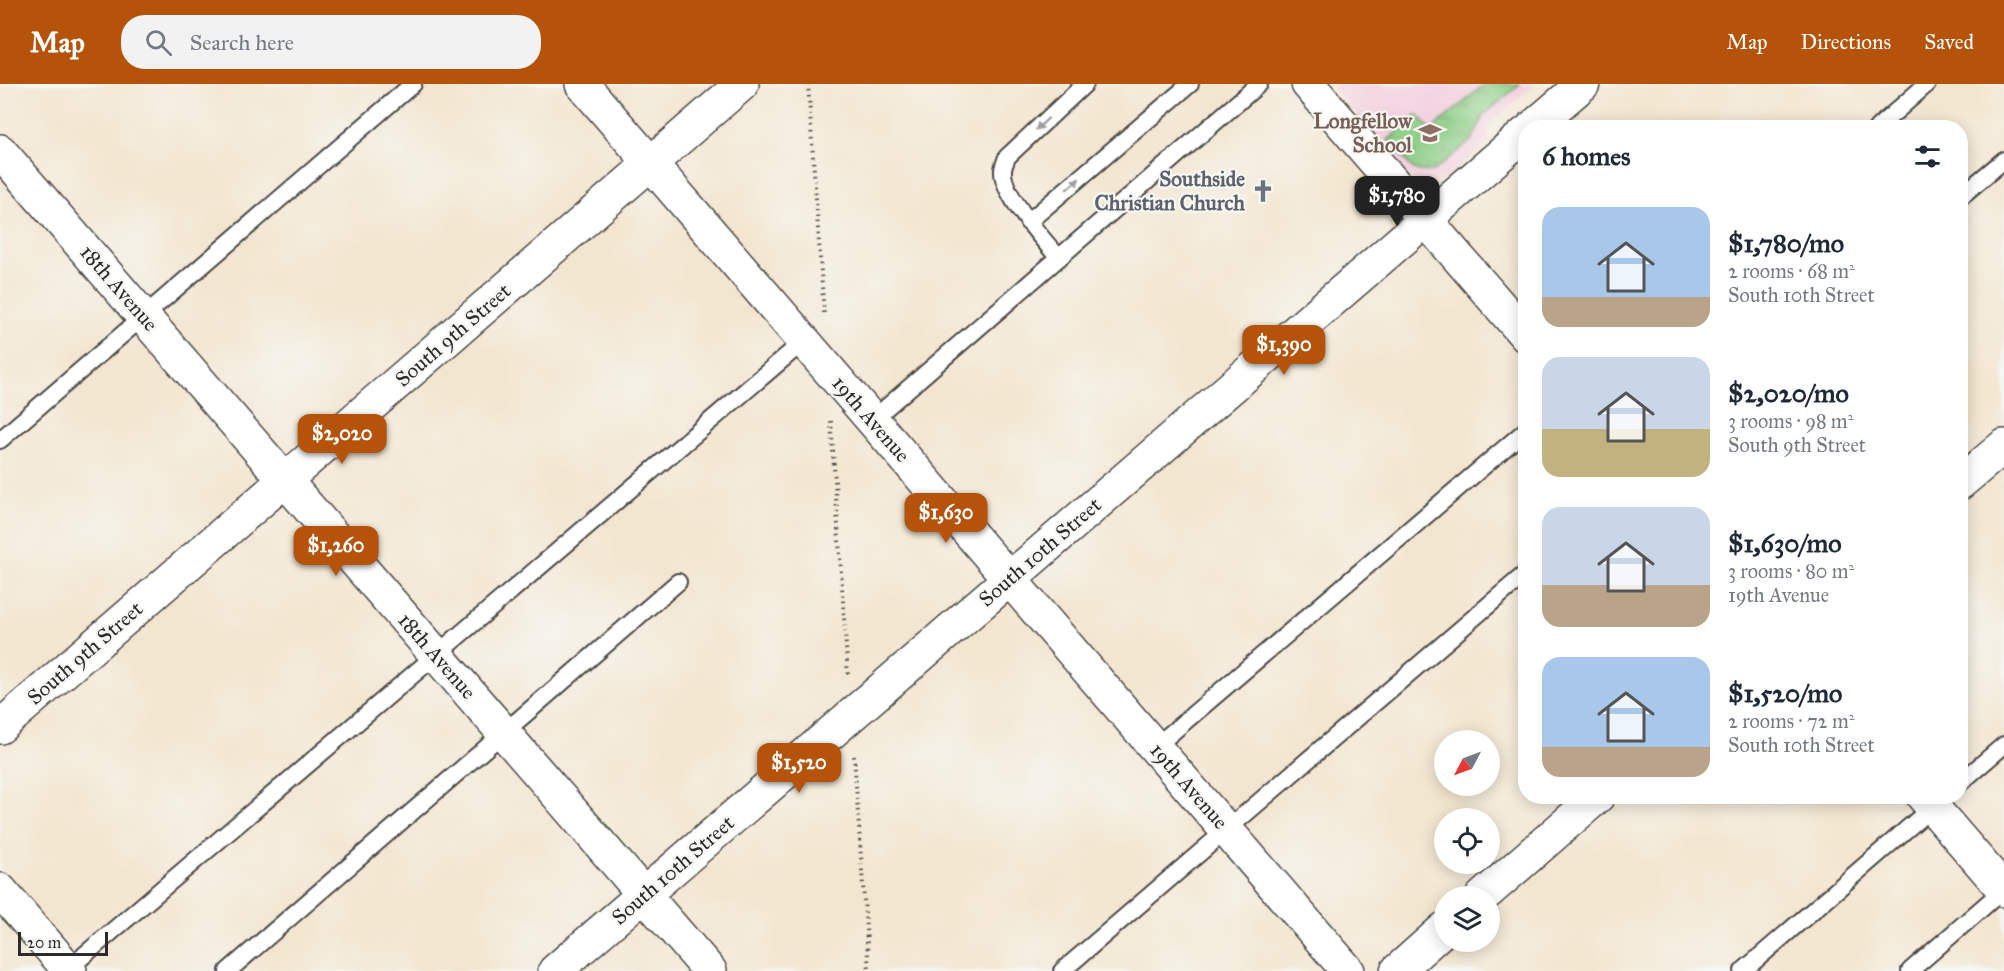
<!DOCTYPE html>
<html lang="en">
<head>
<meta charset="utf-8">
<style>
  body { margin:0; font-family:"IM FELL Great Primer",serif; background:#f2f2f3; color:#1f2937; height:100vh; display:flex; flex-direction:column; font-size:22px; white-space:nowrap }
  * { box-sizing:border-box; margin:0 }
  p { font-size:20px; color:#747a83 }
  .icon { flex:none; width:33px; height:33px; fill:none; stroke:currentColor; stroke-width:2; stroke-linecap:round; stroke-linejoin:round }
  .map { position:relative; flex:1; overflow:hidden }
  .drawer { position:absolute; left:1518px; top:36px; width:450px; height:684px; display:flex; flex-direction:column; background:#fff; border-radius:24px; box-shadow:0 3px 15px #0003 }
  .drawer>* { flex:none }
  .needle { width:39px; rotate:229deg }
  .tools { position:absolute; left:1434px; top:646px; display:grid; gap:12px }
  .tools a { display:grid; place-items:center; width:66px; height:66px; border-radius:50%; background:#fff; box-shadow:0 3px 15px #0003; font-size:30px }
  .scale { position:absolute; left:18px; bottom:15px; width:90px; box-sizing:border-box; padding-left:6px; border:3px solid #2b2b2b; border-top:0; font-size:16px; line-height:21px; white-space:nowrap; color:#2b2b2b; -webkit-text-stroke:4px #f6f6f2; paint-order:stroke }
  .price { position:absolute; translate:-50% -51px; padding:0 14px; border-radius:12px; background:#b45309; color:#fff; font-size:20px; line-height:39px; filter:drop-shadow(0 2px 3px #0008) }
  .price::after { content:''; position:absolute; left:50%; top:36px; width:18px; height:14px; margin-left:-9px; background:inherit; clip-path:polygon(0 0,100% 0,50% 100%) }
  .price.selected { background:#222; color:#fff }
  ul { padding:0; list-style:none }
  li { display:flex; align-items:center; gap:18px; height:150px; padding:0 24px }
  li span { display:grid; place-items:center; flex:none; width:168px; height:120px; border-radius:18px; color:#555 }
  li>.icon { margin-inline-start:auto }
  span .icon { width:72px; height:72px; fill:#fffc; stroke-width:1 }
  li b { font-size:26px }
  h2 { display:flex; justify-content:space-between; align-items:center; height:72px; padding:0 24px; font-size:26px }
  header { display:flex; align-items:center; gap:36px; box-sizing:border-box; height:84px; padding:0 30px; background:#b45309; color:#fff }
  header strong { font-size:28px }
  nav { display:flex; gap:33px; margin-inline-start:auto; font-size:21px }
  .search { width:420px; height:54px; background:#f2f2f3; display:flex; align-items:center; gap:15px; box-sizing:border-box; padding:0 21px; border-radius:24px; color:#747a83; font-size:22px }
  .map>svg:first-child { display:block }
  .built { fill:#f3cfde }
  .grass { fill:url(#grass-tufts); stroke:#5c7c58; stroke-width:1.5 }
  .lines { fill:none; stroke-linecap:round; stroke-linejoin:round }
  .service-casing { stroke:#494744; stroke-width:20 }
  .minor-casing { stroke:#494744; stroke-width:36 }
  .path { stroke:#494744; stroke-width:4; stroke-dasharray:1.5 4.5; stroke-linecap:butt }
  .service { stroke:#fff; stroke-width:16 }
  .minor { stroke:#fff; stroke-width:33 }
  .oneway { fill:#a0a0a0 }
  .labels { text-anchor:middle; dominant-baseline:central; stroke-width:4.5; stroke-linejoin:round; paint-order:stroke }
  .education-label { font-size:21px; font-weight:bold; fill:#785e54; stroke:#f6f6f2; text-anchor:end }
  .worship-label { font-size:21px; font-weight:bold; fill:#5b616d; stroke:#f6f6f2; text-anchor:end }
  .street-label { font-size:21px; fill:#2b2b2b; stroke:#f6f6f2 }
</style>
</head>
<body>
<header>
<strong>Map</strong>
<div class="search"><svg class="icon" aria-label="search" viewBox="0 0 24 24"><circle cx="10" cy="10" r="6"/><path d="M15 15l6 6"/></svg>Search here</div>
<nav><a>Map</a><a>Directions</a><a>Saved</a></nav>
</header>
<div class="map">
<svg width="2004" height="887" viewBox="0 0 2004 887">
  <defs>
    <pattern id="grass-tufts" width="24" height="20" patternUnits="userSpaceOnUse" patternTransform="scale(1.5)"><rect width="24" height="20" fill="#8ccd85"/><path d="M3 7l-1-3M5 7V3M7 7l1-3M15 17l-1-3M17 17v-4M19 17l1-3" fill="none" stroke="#79b073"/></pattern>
  </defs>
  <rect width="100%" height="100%" fill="#f6f6f2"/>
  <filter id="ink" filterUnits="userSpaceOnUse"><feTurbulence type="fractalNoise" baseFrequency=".0167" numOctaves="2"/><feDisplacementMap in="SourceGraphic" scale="12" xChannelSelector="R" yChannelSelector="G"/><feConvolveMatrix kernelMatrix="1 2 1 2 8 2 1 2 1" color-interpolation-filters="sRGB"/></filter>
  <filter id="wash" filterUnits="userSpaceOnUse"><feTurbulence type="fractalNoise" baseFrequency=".008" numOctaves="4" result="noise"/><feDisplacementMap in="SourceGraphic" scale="24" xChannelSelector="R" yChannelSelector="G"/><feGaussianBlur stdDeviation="1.35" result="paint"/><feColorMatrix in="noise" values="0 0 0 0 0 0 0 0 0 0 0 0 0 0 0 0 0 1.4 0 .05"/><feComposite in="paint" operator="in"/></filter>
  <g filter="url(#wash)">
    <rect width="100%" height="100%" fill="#f3e6d0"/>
    <path class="built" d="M1330,0H1535L1489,40V59L1446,94L1428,100L1410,94Z"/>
    <path class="grass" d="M1485,0H1520L1484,31L1472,56L1432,88L1419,87L1412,84L1388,56L1417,30L1431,46Z"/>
  </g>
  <g filter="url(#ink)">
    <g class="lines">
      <g class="service-casing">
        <path id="service" d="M1877,44L1927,0
          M1960,113L2004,76
          M1028,138L1190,0
          M1059,174C1044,157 1001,109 1003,86C1003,82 1006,77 1007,73L1085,0
          M872,336L1259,0
          M0,356L413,0
          M1155,663L1526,346
          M1960,699L2004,661
          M68,885L804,257
          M228,887L678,498
          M1062,887L1526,489
          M1743,887L1937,719
          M1910,887L2004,805"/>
      </g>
      <g class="minor-casing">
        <path id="minor" d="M582,0L1348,887
          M1308,0L1526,252
          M1532,44L1583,0
          M0,67L710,887
          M1960,399L2004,362
          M0,643L742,0
          M1923,712L2004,806
          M0,806L70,887
          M1482,813L1598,712
          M555,887L1526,49
          M1397,887L1444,845"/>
      </g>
      <path class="path" d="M808,0L824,231
        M831,337L848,593
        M854,672L869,887"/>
      <use href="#service" class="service"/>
      <use href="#minor" class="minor"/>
    </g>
    <defs><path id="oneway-solid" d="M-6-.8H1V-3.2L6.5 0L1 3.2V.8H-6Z" transform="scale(1.5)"/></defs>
    <g class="oneway">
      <use href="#oneway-solid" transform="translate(1042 40) rotate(137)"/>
      <use href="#oneway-solid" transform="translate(1073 100) rotate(-41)"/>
    </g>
  </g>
  <defs>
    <g id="school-bare" transform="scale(1.8)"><path d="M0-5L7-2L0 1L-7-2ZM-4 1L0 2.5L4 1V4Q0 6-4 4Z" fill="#8d6e63" stroke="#f6f6f2" stroke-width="2.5" paint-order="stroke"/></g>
    <g id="church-bare" transform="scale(1.8)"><path d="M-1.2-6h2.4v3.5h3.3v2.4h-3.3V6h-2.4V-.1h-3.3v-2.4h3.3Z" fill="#6b7280" stroke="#f6f6f2" stroke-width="2.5" paint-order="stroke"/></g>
  </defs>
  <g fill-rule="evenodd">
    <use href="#school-bare" x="1430" y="49"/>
    <use href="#church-bare" x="1263" y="107"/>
  </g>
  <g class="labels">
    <g class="education-label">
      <text x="1412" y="37">Longfellow<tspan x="1412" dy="24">School</tspan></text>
    </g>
    <g class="worship-label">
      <text x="1245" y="95">Southside<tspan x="1245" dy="24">Christian Church</tspan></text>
    </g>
    <g class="street-label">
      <text transform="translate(119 204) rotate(49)">18th Avenue</text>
      <text transform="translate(453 251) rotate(-41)">South 9th Street</text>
      <text transform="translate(871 335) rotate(49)">19th Avenue</text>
      <text transform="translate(1040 468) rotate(-41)">South 10th Street</text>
      <text transform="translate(85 569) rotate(-41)">South 9th Street</text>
      <text transform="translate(437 572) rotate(49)">18th Avenue</text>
      <text transform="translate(1189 702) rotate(49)">19th Avenue</text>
      <text transform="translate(673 786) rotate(-41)">South 10th Street</text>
    </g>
  </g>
</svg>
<div class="tools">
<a><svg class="needle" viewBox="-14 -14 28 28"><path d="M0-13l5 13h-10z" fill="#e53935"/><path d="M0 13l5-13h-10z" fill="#747a83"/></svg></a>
<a><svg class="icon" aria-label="locate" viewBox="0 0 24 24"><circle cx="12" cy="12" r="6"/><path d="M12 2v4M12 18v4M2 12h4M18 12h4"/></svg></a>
<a><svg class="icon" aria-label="layers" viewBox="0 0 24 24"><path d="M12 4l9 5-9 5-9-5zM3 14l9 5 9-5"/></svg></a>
</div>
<div class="scale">20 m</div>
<b class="price selected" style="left:1397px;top:143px">$1,780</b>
<b class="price" style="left:1284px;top:292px">$1,390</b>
<b class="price" style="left:342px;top:381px">$2,020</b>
<b class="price" style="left:946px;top:460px">$1,630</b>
<b class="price" style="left:336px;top:493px">$1,260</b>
<b class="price" style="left:799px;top:710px">$1,520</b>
<section class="drawer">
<h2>6 homes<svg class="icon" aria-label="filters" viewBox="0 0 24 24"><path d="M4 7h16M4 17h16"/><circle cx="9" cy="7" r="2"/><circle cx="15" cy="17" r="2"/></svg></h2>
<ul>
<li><span style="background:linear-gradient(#a9c7e8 75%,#b9a48a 0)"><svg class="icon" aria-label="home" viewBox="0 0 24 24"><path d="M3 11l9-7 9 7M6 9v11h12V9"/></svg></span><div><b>$1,780/mo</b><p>2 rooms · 68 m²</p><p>South 10th Street</p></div></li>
<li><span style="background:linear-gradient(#c9d6e8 60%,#c2b280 0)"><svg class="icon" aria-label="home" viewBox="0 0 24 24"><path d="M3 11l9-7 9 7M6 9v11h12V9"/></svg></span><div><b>$2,020/mo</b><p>3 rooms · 98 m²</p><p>South 9th Street</p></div></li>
<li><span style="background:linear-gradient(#c9d6e8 65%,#b9a48a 0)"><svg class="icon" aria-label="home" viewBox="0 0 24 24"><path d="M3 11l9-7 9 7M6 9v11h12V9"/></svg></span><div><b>$1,630/mo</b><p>3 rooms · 80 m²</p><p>19th Avenue</p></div></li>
<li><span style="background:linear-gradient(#a9c7e8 75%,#b9a48a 0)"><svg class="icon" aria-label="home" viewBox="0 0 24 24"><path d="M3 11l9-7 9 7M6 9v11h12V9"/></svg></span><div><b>$1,520/mo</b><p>2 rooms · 72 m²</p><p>South 10th Street</p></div></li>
</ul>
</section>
</div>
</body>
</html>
